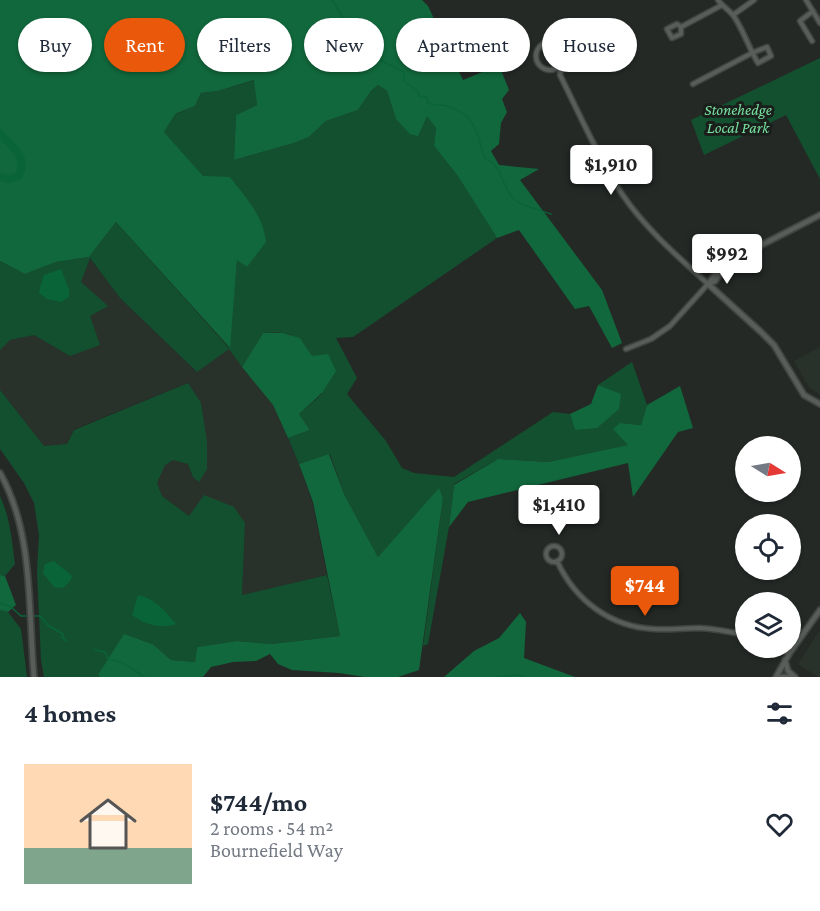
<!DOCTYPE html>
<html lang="en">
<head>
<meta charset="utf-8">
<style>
  body { margin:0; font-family:"Crimson Pro",serif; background:#f2f2f3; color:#1f2937; height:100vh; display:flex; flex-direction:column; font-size:22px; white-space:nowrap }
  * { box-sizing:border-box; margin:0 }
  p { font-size:20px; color:#747a83 }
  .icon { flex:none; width:33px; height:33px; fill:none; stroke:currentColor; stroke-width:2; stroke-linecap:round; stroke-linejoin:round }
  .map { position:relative; height:677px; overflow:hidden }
  .panel { display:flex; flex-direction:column; background:#fff; flex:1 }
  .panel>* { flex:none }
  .banner { position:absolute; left:18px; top:18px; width:784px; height:54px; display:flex; gap:12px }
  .needle { width:39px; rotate:101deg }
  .buttons { position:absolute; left:735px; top:436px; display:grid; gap:12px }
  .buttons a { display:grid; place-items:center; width:66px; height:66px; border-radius:50%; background:#fff; box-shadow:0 2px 4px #0004; font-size:30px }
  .price { position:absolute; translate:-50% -51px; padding:0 14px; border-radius:6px; background:#fff; color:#222; font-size:20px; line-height:39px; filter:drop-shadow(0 2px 3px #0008) }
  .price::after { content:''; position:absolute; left:50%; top:36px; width:18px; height:14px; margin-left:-9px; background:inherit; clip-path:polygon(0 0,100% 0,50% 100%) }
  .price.active { background:#ea580c; color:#fff }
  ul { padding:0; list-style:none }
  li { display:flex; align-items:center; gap:18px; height:150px; padding:0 24px }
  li+li { border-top:2px solid #e0e1e3 }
  li span { display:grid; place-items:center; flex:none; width:168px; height:120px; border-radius:0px; color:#555 }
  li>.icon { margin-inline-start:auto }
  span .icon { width:72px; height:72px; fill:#fffc; stroke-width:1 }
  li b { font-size:26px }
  h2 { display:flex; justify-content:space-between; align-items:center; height:72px; padding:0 24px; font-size:26px }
  .tag { padding:0 21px; border-radius:27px; background:#fff; box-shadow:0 2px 4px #0004; font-size:21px; line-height:54px }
  .tag.active { background:#ea580c; color:#fff }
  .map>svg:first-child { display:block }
  .built { fill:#28322b }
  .green { fill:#13502f }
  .forest { fill:#11683c }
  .water { fill:#096438 }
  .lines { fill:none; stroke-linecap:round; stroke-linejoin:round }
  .stream { stroke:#096438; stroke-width:1.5 }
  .river { stroke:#096438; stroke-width:8 }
  .minor-casing { stroke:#404441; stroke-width:7 }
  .tertiary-casing { stroke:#404441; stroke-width:8 }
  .minor { stroke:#585d59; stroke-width:4 }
  .tertiary { stroke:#585d59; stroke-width:4.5 }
  .labels { text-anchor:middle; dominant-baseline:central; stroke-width:6; stroke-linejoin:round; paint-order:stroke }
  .park-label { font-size:16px; font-style:italic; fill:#77e19f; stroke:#1b1f1c }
</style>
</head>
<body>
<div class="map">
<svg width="820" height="677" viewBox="0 0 820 677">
  <rect width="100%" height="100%" fill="#242926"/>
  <path class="built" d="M89,257L120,298L197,372L230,348L242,367L273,405L299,464L312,502L327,575L242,595L245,523L189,516L162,496L157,483L164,465L173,460L189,464L193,477L188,383L74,429L67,444L44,446L0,390V350L10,340L34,335L70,356L90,316L81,282Z
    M820,347V395L809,387L794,361Z
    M820,630V677H818L798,664Z"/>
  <path class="green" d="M0,0L205,82L176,114L195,106L201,93L218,91L255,80L257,105L236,115L234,160L294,143L309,137L326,121L358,110L371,91L378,85L387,91L396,119L427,115L436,128L434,146L457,175L497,238L353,337L336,338L357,378L347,394L386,441L402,468L414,473L454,477L553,412L570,414L575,430L621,395L598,385L632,362L647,405L641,425L620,423L629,445L548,462L498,459L454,484L449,527L428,644L423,646L443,498L439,489L378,557L344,494L330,454L299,464L288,438L310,430L299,414L322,394C315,369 313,337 282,333C276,332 269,333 263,333L242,367L229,349L197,372L120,298L90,258L81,282L108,306L90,316L100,345L70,356L34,335L10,340L0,350V261L25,274L56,262L89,257L116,222L229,348L237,259L247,267L253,258L203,177L164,132L173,116Z
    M820,58V179L786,115L704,155L691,120Z
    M188,383L201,403L207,442V469L199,482L193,477L188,464L173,460L165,465L157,483L162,496L189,516L204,495L234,507L245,523L242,595L327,575L340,636L271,644L237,641L197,647L195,662L171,660L154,645L98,675L100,677H44L41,660L37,571L39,535L34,503L24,483L0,449V390L44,446L67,444L74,430Z
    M0,496C10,517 12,541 15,564L5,576L0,575Z
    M0,610L8,612L21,629L27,677H0Z"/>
  <path class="forest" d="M0,0H422L428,6L463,80L499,65L509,90L502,99L507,112L501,123L499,144L491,151L499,165L539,169L520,180L602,290L622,343L612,348L589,306L575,309L519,230L497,238L457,175L434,146L436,128L427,116L418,136L410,134L396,119L387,91L378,85L371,91L358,110L326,121L309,137L294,143L234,160L236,115L257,105L254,80L218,91L201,93L195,106L175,114L164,132L203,176L230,177C246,198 263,215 266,242L247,267L237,260L230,348L116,222L89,257L56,262L25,274L0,261Z
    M263,333H283L300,338L312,356L328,354L336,371L322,393L299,414L310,430L288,438L273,405L242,367Z
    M598,385L621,394L619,409L597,428L575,430L570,414L591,404Z
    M680,386L693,428L678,432L633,497L628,463L468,502L449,527L454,485L498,459L548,462L628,445L613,429L620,423L641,425L647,405Z
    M329,454L344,494L378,557L439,488L443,498L419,670L398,677H365L339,673L292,670L278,664L270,654L256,661L233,662L211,667L203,677H100L98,675L124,634L154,645L171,660L195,662L197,647L237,641L271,644L340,636L313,502L299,464Z
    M0,575L5,576L16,605L8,612L0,610Z
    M520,613L526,622L524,658L575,677H444L474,651L499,638Z"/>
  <path class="water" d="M61,269L69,290V297L61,302L47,299L39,293L40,287L44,275Z
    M54,561L72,576L70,581L63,588L54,587L43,573L45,564Z
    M138,595C157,600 164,610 176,624C160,629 146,625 132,615Z"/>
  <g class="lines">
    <path class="stream" d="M332,0L344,19L354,28L358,45L360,49L371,52L380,60L404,72V81L418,92L419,97H427L428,103C435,106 441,104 447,106C478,116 476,133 485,159C504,165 500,187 515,200C521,205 542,211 551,214
      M0,603L11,607L21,616H40L49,626L63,634L62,637L66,641
      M95,650L105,652L108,659L121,662L145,677
      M495,677L518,675L525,677"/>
    <path class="river" d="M0,133C12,147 28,156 19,176L10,179L0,177"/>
    <g class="minor-casing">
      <path id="minor" d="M806,0L820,23
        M733,15L754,0
        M681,27L677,24L667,29L672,38L681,34V27L722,5
        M812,41L800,21L813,11
        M536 56a14 14 0 1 1 28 0a14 14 0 1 1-28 0Z
        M561,66L560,75C580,115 598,157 622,194C645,228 677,256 708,284L670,326L651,339L626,349
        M693,84L752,53L767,47L771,56L758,63C749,48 744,32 735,18C731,11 723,7 718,0
        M546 554a8 8 0 1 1 16 0a8 8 0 1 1-16 0Z
        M557,561C575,600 610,627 654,629C669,630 684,628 700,628C715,629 731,632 746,635
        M778,648L789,654"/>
    </g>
    <g class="tertiary-casing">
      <path id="tertiary" d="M708,284L761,332L774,345L804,395L820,404
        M708,284L718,271L734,259L820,215
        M708,284L715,281L724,268
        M0,473C34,533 28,610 34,677
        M785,660L788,671L795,677
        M776,677L789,654L820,610
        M781,677H789"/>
    </g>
    <use href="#minor" class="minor"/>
    <use href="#tertiary" class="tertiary"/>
  </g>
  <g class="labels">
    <g class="park-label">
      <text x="738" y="109">Stonehedge<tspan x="738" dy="18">Local Park</tspan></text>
    </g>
  </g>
</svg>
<div class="buttons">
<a><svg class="needle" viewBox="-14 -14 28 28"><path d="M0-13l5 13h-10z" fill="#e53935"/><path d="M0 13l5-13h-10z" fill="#747a83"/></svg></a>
<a><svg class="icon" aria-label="locate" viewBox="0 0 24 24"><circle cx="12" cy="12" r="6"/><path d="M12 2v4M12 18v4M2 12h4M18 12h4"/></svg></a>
<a><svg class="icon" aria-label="layers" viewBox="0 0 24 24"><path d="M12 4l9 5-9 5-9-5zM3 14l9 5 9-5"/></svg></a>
</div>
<b class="price" style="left:611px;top:196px">$1,910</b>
<b class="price" style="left:727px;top:285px">$992</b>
<b class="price" style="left:559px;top:536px">$1,410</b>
<b class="price active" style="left:645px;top:617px">$744</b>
<div class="banner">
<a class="tag">Buy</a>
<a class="tag active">Rent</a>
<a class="tag">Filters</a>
<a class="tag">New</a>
<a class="tag">Apartment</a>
<a class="tag">House</a>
</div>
</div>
<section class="panel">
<h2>4 homes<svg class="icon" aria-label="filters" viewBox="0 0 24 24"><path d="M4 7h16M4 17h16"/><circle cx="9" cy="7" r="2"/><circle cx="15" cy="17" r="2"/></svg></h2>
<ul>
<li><span style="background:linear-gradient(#ffd9b3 70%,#7fa58c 0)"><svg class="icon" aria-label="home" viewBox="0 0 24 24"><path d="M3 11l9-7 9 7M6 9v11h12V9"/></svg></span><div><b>$744/mo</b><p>2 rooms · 54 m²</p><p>Bournefield Way</p></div><svg class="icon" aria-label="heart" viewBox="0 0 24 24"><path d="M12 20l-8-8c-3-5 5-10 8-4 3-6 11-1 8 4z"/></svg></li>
</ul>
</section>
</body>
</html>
